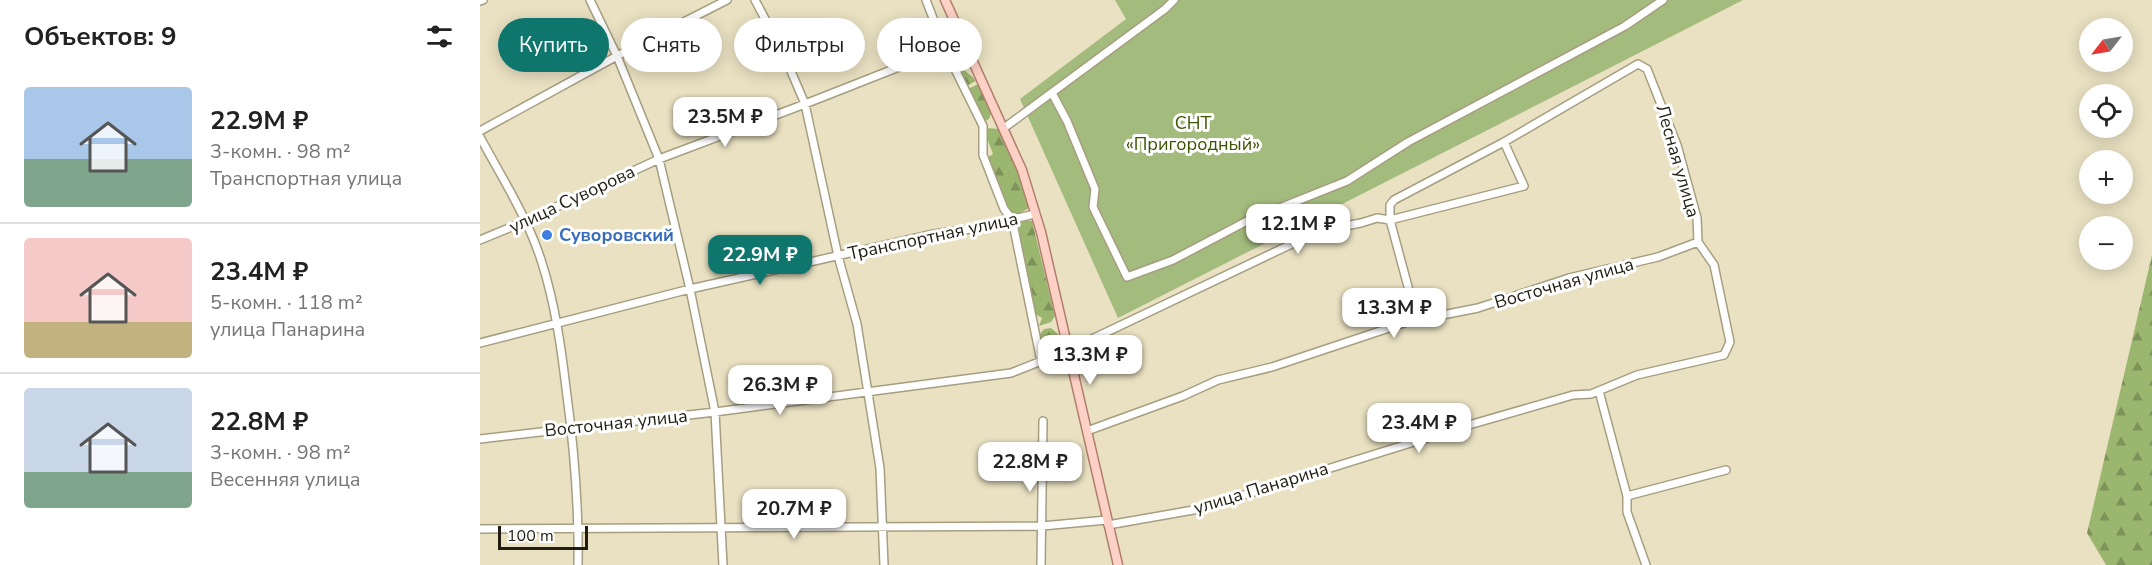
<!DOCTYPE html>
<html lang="ru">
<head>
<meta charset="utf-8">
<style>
  body { margin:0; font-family:"Nunito Sans",sans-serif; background:#f2f2f2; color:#222; height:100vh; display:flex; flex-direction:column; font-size:22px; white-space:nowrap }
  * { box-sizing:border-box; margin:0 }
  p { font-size:20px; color:#767676 }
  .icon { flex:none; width:33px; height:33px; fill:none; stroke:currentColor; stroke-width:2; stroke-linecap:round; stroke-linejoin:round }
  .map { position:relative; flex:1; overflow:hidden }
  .panel { display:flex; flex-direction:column; background:#fff; width:480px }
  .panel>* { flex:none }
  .top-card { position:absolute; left:18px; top:18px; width:570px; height:54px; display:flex; gap:12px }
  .needle { width:39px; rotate:239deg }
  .buttons { position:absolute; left:1599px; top:18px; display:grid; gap:12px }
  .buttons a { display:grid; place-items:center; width:54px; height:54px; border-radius:50%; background:#fff; box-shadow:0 3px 15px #0003; font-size:30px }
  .scale { position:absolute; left:18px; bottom:15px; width:90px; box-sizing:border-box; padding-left:6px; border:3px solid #201d11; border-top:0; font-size:16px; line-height:21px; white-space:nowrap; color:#201d11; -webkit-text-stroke:4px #fff; paint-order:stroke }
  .price { position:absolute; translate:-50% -51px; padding:0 14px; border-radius:12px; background:#fff; color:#222; font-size:20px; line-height:39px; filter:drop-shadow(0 2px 3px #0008) }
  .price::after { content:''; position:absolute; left:50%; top:36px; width:18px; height:14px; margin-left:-9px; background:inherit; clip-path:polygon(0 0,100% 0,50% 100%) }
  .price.current { background:#0f766e; color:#fff }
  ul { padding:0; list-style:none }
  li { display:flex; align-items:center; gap:18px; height:150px; padding:0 24px }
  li+li { border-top:2px solid #e0e0e0 }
  li span { display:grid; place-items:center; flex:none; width:168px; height:120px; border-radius:6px; color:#555 }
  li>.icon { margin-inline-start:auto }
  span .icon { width:72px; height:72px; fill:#fffc; stroke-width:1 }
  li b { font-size:26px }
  h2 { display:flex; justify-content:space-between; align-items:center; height:72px; padding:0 24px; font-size:26px }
  .pill { padding:0 21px; border-radius:27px; background:#fff; box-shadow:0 3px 15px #0003; font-size:21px; line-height:54px }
  .pill.current { background:#0f766e; color:#fff }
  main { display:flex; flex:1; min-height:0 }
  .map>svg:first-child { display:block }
  .forest { fill:url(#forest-firs) }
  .garden { fill:#a3bb7d }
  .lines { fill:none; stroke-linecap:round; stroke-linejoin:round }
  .minor-casing { stroke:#a69e81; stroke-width:10 }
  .major-casing { stroke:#af7e6d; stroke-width:11 }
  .minor { stroke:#fff; stroke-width:7 }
  .major { stroke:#fdd1c5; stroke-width:8 }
  .shop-dot { fill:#3f7fe0; stroke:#fff; stroke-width:2 }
  .labels { text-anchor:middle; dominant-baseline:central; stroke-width:6; stroke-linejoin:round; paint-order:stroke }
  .park-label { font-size:18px; fill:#3c5300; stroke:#fff }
  .street-label { font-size:18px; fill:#201d11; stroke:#fff }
  .shop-label { font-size:18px; font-weight:bold; fill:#366cbe; stroke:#fff; text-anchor:start }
</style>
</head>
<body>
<main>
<section class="panel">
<h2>Объектов: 9<svg class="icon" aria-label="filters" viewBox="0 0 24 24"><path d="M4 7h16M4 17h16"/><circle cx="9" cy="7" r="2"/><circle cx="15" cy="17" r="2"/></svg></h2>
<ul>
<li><span style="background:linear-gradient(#a9c7e8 60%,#7fa58c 0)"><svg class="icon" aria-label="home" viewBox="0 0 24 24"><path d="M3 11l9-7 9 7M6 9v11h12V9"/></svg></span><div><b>22.9M ₽</b><p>3-комн. · 98 m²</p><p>Транспортная улица</p></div></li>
<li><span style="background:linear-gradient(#f6c9c9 70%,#c2b280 0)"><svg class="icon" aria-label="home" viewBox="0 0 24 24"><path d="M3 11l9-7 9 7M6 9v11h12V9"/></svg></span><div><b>23.4M ₽</b><p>5-комн. · 118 m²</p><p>улица Панарина</p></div></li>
<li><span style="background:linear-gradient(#c9d6e8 70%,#7fa58c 0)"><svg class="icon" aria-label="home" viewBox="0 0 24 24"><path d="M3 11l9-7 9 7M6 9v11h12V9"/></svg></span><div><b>22.8M ₽</b><p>3-комн. · 98 m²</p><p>Весенняя улица</p></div></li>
</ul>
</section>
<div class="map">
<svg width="1672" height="565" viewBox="0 0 1672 565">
  <defs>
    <pattern id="forest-firs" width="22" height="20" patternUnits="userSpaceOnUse" patternTransform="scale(1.5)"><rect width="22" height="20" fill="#9bb66e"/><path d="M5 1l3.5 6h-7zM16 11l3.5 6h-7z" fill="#7e9359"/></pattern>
  </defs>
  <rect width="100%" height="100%" fill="#eae1c2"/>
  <path class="forest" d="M477,54L486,61L483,68C487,74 492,75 496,81L486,86L470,55Z
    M498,84L511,114L509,119L504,122L488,89Z
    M506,128L519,129L536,166L549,208L534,216L526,209L507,158L513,154L505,133Z
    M543,220L552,221L575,316L571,322L559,326L562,318L552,312L535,222Z
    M1672,255V565H1626L1607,533Z
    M571,328L580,336L576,349L571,350L562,347L560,334L564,329Z"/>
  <path class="garden" d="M635,0H1263L638,318L540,99L646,19Z"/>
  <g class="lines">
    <g class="minor-casing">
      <path id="minor" d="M110,0L137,56L179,159L210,289L235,412L243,565
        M275,0L305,57L325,104L358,256L377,324L400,468L404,565
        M446,0L465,49L503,126V155L524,209L532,219L561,361
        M0,1L3,0
        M572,93L587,121L615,189L613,207L647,277L693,260L767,221L867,181L928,142L1145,26L1183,0
        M524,128L685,9L694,0
        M0,131L137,56L247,0
        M0,137C22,178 48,218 62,263C75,304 81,346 86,388C94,447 99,506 98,565
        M0,240L46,221L179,159L325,104L485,41
        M0,343L210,289L454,234L491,229L555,214
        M1119,391L1147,496V512L1166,565
        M607,431L703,396L738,380L792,367L927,322L998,308L1089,278L1178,257L1218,242
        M0,439L235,412L531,373L589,350L818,241L849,229L881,223L897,218L910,220V205L914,200L1024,142
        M1147,496L1246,470
        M628,525L719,509L982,427L1093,395L1111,394L1157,375L1244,355L1250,342L1234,265L1218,242L1217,218L1197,145L1167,69L1158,64L1024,142L1044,186L910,220L937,320
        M0,529L562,526L627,520
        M561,565L563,421"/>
    </g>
    <g class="major-casing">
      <path id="major" d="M465,0L542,170L561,232L638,565"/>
    </g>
    <use href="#minor" class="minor"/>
    <use href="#major" class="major"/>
  </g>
  <circle class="shop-dot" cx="67" cy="235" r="6"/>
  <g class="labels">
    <g class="park-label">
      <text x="713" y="123">СНТ<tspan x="713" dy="21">«Пригородный»</tspan></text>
    </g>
    <g class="street-label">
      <text transform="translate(1198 161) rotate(74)">Лесная улица</text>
      <text transform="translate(92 199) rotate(-25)">улица Суворова</text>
      <text transform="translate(453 236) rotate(-12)">Транспортная улица</text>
      <text transform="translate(1084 283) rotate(-16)">Восточная улица</text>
      <text transform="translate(136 423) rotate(-6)">Восточная улица</text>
      <text transform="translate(781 488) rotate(-17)">улица Панарина</text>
    </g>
    <g class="shop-label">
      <text x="79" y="235">Суворовский</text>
    </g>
  </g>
</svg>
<div class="buttons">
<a><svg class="needle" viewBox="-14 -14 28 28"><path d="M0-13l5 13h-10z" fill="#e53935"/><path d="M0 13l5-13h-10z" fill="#767676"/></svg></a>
<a><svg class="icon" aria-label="locate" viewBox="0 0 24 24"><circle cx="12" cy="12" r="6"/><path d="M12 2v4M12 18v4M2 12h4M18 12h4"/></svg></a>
<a>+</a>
<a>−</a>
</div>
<div class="scale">100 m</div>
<b class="price" style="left:245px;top:148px">23.5M ₽</b>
<b class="price" style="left:818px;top:255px">12.1M ₽</b>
<b class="price current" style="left:280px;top:286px">22.9M ₽</b>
<b class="price" style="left:914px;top:339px">13.3M ₽</b>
<b class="price" style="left:610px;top:386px">13.3M ₽</b>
<b class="price" style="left:300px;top:416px">26.3M ₽</b>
<b class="price" style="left:939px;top:454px">23.4M ₽</b>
<b class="price" style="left:550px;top:493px">22.8M ₽</b>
<b class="price" style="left:314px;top:540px">20.7M ₽</b>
<div class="top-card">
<a class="pill current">Купить</a>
<a class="pill">Снять</a>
<a class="pill">Фильтры</a>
<a class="pill">Новое</a>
</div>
</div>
</main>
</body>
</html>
